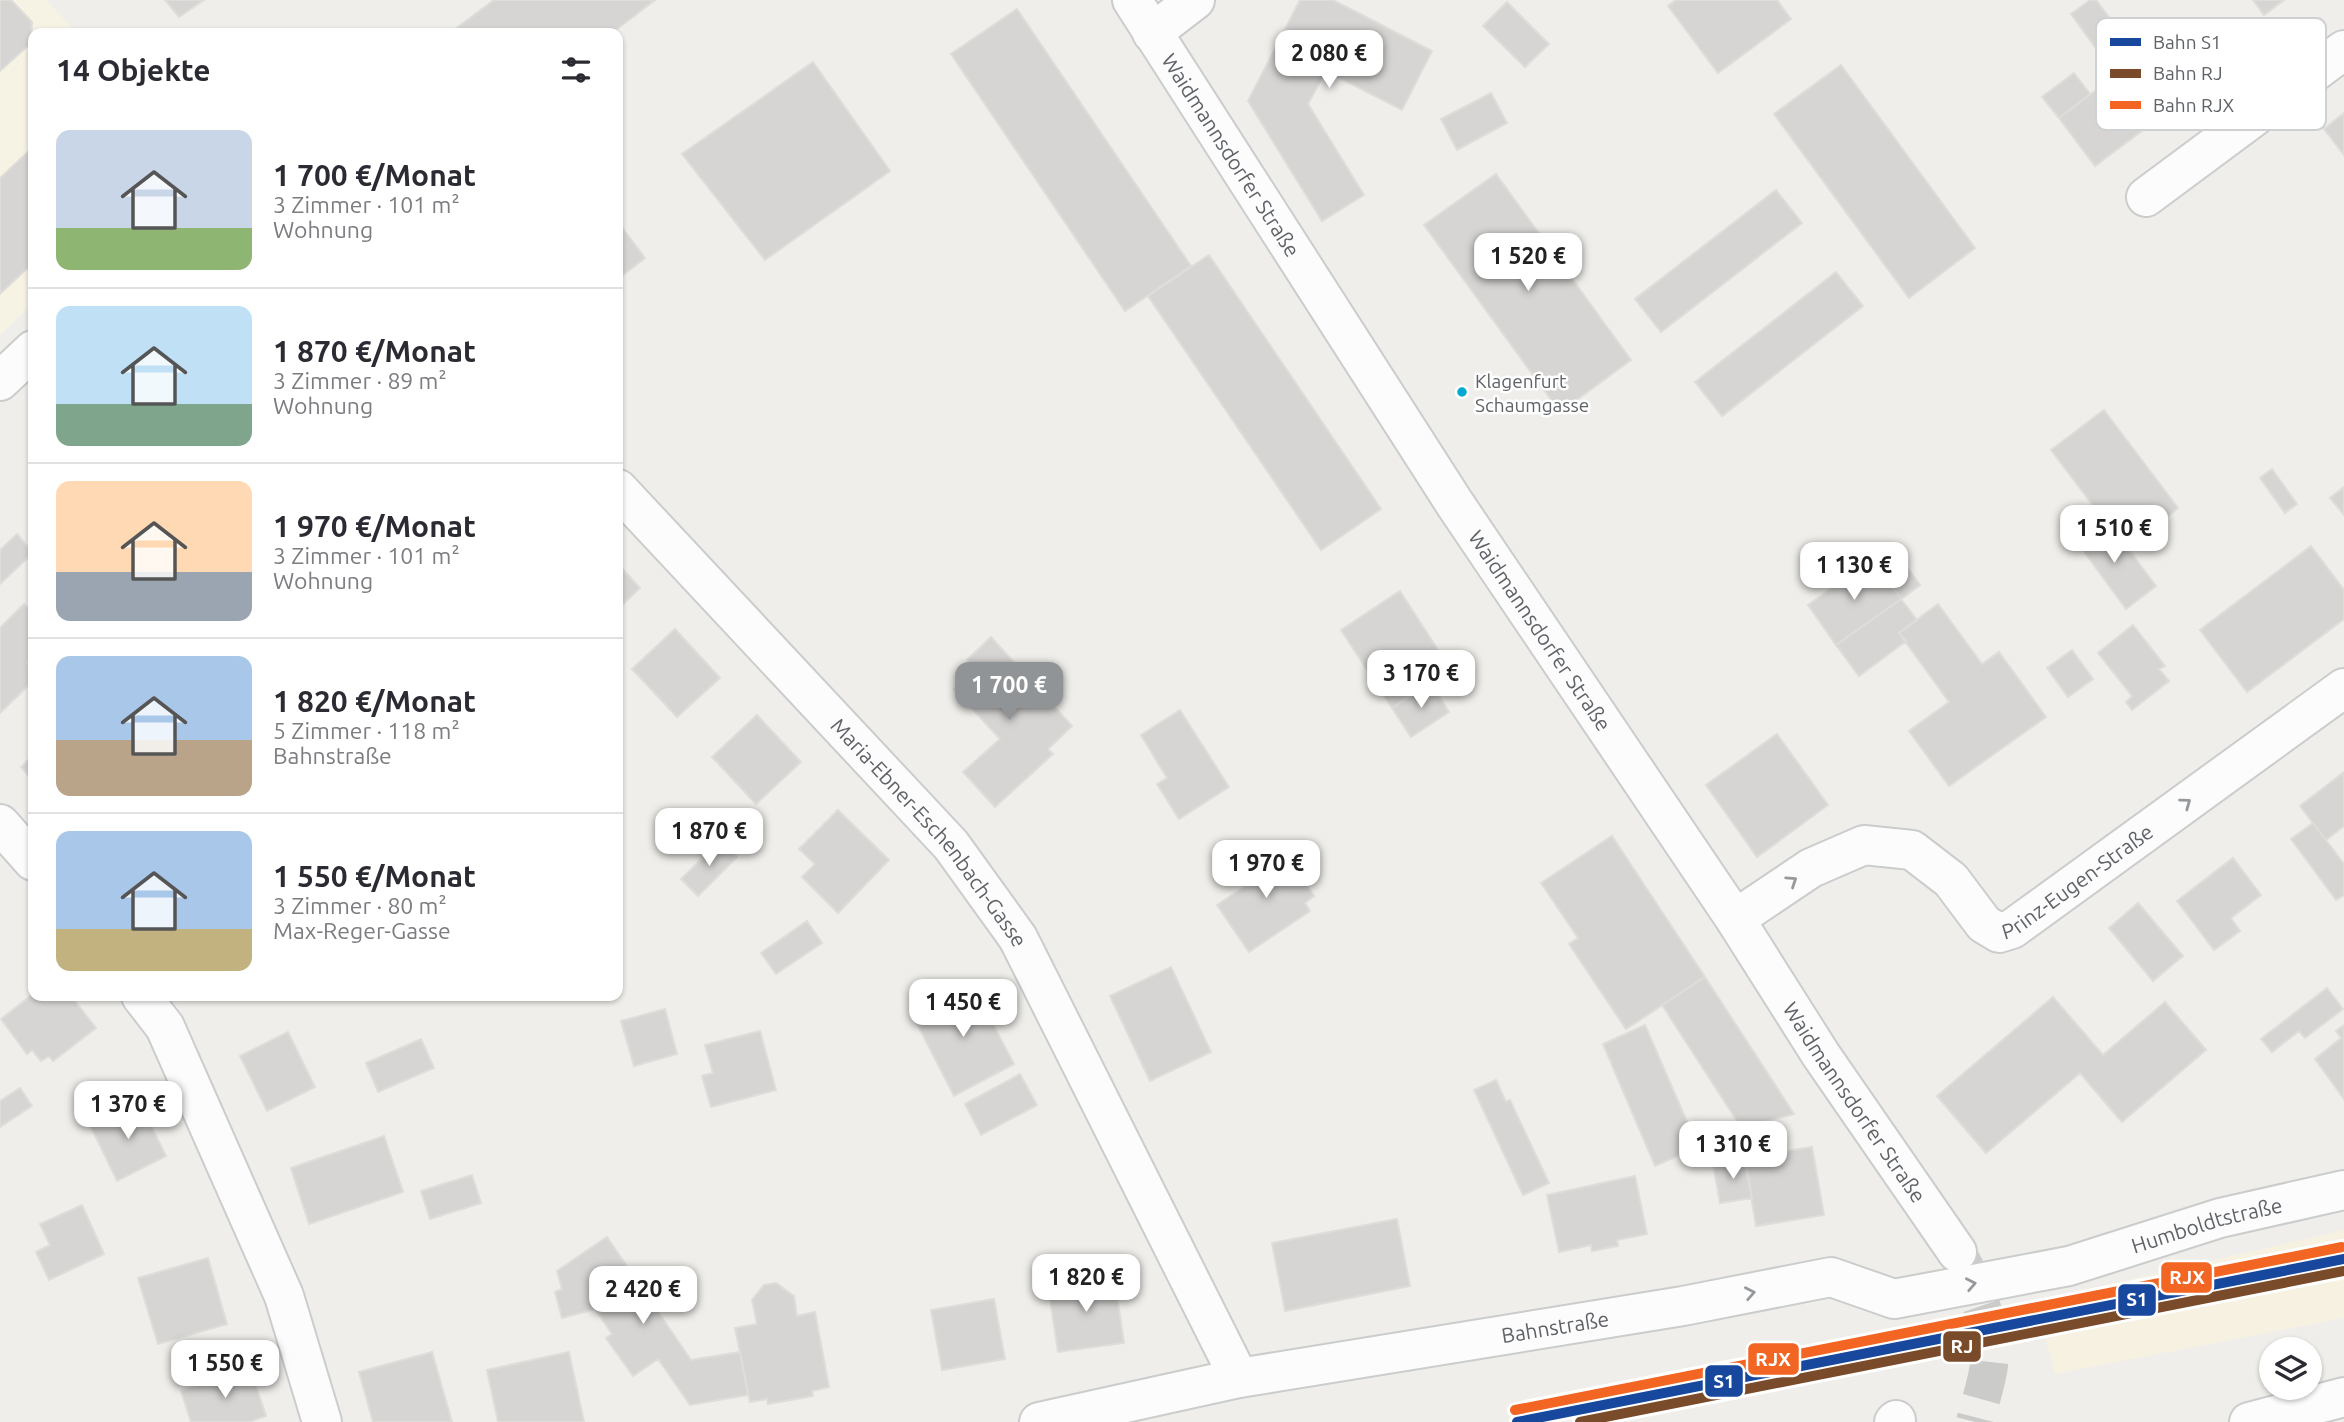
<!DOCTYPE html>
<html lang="de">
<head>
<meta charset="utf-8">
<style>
  body { margin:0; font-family:Ubuntu,sans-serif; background:#f2f2f3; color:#2b2b33; height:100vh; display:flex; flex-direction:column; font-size:26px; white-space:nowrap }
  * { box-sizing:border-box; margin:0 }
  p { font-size:23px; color:#7c7c81 }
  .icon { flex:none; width:38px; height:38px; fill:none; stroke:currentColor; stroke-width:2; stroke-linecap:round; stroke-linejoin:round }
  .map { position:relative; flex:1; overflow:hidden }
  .side { position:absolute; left:28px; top:28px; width:595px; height:973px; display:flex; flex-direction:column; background:#fff; border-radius:14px; box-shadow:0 2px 5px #0004 }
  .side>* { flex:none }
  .buttons { position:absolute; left:2259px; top:1337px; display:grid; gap:14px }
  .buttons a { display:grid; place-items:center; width:63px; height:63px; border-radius:50%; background:#fff; box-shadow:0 2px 5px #0004; font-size:35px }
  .price { position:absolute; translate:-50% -60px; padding:0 16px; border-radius:14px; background:#fff; color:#222; font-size:23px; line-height:46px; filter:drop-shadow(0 2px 4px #0008) }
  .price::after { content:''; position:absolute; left:50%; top:42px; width:21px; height:16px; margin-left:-10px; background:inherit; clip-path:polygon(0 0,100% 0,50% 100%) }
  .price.selected { background:#919496; color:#fff }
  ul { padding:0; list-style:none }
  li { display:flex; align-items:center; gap:21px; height:175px; padding:0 28px }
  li+li { border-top:2px solid #e1e1e2 }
  li span { display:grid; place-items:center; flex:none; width:196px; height:140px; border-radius:14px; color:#555 }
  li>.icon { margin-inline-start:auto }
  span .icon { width:84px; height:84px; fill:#fffc; stroke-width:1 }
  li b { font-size:30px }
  h2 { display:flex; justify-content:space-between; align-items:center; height:84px; padding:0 28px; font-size:30px }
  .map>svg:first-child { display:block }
  .commercial { fill:#f7f3e4 }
  .sand { fill:#f6f1e1 }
  .building { fill:#d6d5d3; stroke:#deddd9; stroke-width:2 }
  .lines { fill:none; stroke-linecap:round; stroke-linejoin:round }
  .minor-tunnel { stroke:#cbcbca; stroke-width:38; stroke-dasharray:38 19; stroke-linecap:butt }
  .minor-casing { stroke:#cbcccc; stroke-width:42 }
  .minor { stroke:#fdfcfc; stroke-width:38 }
  .rail-1-casing { stroke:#fff; stroke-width:16 }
  .rail-2-casing { stroke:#fff; stroke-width:16 }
  .rail-3-casing { stroke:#fff; stroke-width:16 }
  .rail-1 { stroke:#17489e; stroke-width:10 }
  .rail-2 { stroke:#7a4b2a; stroke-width:10 }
  .rail-3 { stroke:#f26522; stroke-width:10 }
  .oneway { stroke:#96999c }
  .bus-dot { fill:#00a9ce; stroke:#fff; stroke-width:2.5 }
  .labels { text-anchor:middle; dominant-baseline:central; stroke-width:5; stroke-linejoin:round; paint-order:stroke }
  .bus-label { font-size:19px; fill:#5f6368; stroke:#fff; text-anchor:start }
  .street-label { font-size:21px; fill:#5f6368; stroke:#fff }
  .key { fill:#fff; stroke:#cfd0d2; stroke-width:2 }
  .key-label { font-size:19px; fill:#5f6368 }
  .line-badge { stroke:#fff; stroke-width:2.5 }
  .badge-label { font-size:19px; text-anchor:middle; font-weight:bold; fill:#fff }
</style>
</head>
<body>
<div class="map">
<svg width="2344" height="1422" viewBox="0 0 2344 1422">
  <rect width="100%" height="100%" fill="#efeeea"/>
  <path class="commercial" d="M0,0H46L77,33H33V303L0,335Z"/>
  <path class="sand" d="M2344,1230V1318L2055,1374L2036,1301Z"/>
  <path class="building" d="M0,0H11L32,22L31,43L0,71Z
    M165,0H204L179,17Z
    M494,0H655L612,33H450Z
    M1300,0H1333L1432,51L1402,110L1326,71L1308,104L1364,195L1322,221L1248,101Z
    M1676,0H1777L1791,19L1718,73L1668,6Z
    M2090,0H2096L2127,41L2103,58L2071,14Z
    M2253,0H2284L2264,15Z
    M1507,2L1549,44L1525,67L1483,26Z
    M1017,9L1191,266L1125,311L951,54Z
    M813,62L890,171L765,260L682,154Z
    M1841,65L1975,248L1909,298L1774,114Z
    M2074,73L2090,94L2059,118L2042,97Z
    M2115,76L2151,124L2095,166L2059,118Z
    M1491,93L1507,123L1457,150L1441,119Z
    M2344,113V155L2324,129Z
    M33,147V263L0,294V178Z
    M1496,174L1631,360L1560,412L1424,225Z
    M1776,190L1802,223L1661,332L1635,299Z
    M618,222L645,258L618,279Z
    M1209,255L1381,509L1321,550L1148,296Z
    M1836,272L1863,306L1722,416L1695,382Z
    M2104,410L2178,508L2158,524L2149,513L2117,537L2051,450Z
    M2272,469L2297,504L2285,513L2260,478Z
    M2344,487V515L2330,498Z
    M2087,517L2115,554L2126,546L2156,586L2126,609L2069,531Z
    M17,534L33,553L0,584V550Z
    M2311,546L2344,590V619L2247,692L2200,630Z
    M1895,550L1920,585L1901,599L1876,564Z
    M1872,559L1901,599L1836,645L1808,605Z
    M618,564L640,588L618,609Z
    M1400,591L1451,670L1392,708L1341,630Z
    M1901,599L1917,620L1899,633L1906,641L1859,676L1836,645Z
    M24,604L33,614V657L27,663L33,669V681L0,713V628Z
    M1938,604L1982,664L1999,652L2046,717L1949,786L1909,731L1949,702L1899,633Z
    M2133,625L2165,666L2159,669L2169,681L2132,710L2126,702L2132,696L2098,653Z
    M675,629L720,678L677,717L632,669Z
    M991,637L1072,726L1048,749L1053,754L995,807L963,772L1000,739L954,689L976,669L967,660Z
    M2072,650L2093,679L2068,697L2047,668Z
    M1430,682L1449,712L1411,737L1392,708Z
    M1180,710L1229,787L1179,819L1157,784L1167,778L1141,735Z
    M757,715L801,762L756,804L712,757Z
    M1777,734L1828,805L1757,857L1706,785Z
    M33,755V781L21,767Z
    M2344,772V826L2326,840L2300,806Z
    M838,810L889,860L838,913L802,877L815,864L799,849Z
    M2313,823L2344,864V895L2336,900L2291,839Z
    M1612,836L1705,977L1626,1029L1569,944L1578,938L1541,883Z
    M721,840L737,857L698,896L681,879Z
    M1269,850L1278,864L1288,857L1314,896L1305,903L1310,911L1249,952L1217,905L1247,885L1238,871Z
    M2233,858L2261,895L2231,918L2240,931L2214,950L2177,901Z
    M2138,903L2183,956L2153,981L2109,928Z
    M807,921L822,943L776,974L761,953Z
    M1171,967L1211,1052L1150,1081L1110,996Z
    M1705,977L1794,1114L1741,1127L1662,1005Z
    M971,982L1014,1064L954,1096L912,1014Z
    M2327,988L2343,1009L2305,1038L2299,1031L2272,1052L2261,1039Z
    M33,994L71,996L96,1028L53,1061L49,1056L41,1061L32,1050L27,1054L1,1019Z
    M2053,997L2103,1055L2165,1002L2206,1050L2122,1122L2080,1073L1986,1153L1937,1096Z
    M665,1009L677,1054L634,1066L621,1021Z
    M1645,1025L1698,1147L1655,1166L1603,1044Z
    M2344,1025V1099L2315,1059L2341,1038L2336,1031Z
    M760,1031L776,1090L711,1107L702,1076L713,1073L705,1045Z
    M288,1032L315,1087L267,1111L240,1056Z
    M421,1039L434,1068L378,1092L366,1063Z
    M1020,1074L1037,1105L981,1135L965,1104Z
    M1496,1080L1506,1102L1510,1100L1549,1183L1523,1195L1474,1090Z
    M20,1088L32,1106L0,1127V1101Z
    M139,1101L166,1156L117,1181L90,1125Z
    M384,1136L403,1192L309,1224L291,1168Z
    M1812,1147L1824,1215L1756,1226L1745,1158Z
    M1745,1158L1752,1198L1720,1203L1713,1164Z
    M472,1175L481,1203L430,1219L421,1191Z
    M1635,1176L1647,1234L1617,1240L1618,1246L1592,1251L1591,1245L1559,1252L1547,1195Z
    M82,1205L104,1254L49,1280L36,1252L50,1245L40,1224Z
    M1397,1219L1410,1286L1285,1311L1272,1243Z
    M607,1237L691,1360L740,1352L748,1395L690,1405L658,1359L633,1376L606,1338L612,1334L595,1309L562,1318L555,1292L562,1289L557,1271Z
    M208,1258L227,1324L158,1344L138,1278Z
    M1114,1276L1124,1343L1058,1352L1048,1286Z
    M776,1283L794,1296L797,1316L815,1312L829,1387L812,1391L813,1396L768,1404L767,1399L750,1402L735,1328L757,1324L752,1300L764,1285Z
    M994,1299L1005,1359L942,1370L931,1310Z
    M432,1352L452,1422H373L359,1372Z
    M569,1352L584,1422H498L487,1370Z
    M250,1368L266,1416L249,1422H191L181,1391Z"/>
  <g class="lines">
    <path class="minor-tunnel" d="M1958,1254C1973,1282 1988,1315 1990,1347C1991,1372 1981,1398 1975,1422"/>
    <g class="minor-casing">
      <g id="minor">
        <path id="s1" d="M1132,0L1455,504L1735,919L1821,1055L1957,1252"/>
        <path d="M1152,33L1195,0"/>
        <path d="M2146,197L2344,50"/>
        <path d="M0,381L33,350"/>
        <path id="s2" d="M618,489L951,845L1018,938L1239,1378"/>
        <path d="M0,824L33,861"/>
        <path id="s3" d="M1735,919L1811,868L1864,845L1912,850L1951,880L1984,924L1999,933L2012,929L2344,688"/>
        <path d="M141,996L165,1027L284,1296L322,1422"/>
        <path id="s4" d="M1039,1422L1239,1378L1683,1306L1831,1277L1894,1299L2069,1266L2220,1218L2344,1190"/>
        <path d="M1894,1422L1896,1420"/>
        <path d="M2249,1422L2344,1397"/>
      </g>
    </g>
    <use href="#minor" class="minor"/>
    <g class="rail-1-casing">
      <path id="rail-1" d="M1517,1422L2344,1259"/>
    </g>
    <g class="rail-2-casing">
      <path id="rail-2" d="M1580,1422L2344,1271"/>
    </g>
    <g class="rail-3-casing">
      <path id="rail-3" d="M1515,1410L2342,1247"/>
    </g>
    <use href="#rail-1" class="rail-1"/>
    <use href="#rail-2" class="rail-2"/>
    <use href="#rail-3" class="rail-3"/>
  </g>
  <defs><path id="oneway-chevron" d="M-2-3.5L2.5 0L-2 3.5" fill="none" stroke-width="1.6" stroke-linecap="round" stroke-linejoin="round" transform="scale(1.75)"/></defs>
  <g class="oneway">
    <use href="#oneway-chevron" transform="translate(2186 803) rotate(-36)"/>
    <use href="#oneway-chevron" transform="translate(1792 881) rotate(-34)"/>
    <use href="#oneway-chevron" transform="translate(1971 1284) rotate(-11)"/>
    <use href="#oneway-chevron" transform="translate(1750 1293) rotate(-11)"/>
  </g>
  <circle class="bus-dot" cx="1462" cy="392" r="6"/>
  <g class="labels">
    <g class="bus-label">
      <text x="1475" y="381">Klagenfurt<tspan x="1475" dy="24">Schaumgasse</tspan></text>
    </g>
    <g class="street-label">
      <text stroke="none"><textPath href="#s1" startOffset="184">Waidmannsdorfer Straße</textPath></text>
      <text stroke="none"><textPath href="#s1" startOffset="751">Waidmannsdorfer Straße</textPath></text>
      <text stroke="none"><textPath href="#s2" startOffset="464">Maria-Ebner-Eschenbach-Gasse</textPath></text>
      <text stroke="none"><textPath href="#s3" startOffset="413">Prinz-Eugen-Straße</textPath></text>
      <text stroke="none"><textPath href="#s1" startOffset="1318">Waidmannsdorfer Straße</textPath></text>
      <text stroke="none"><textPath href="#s4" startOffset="1194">Humboldtstraße</textPath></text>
      <text stroke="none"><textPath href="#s4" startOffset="525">Bahnstraße</textPath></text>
    </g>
  </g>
  <rect x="2096" y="18" width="230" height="112" rx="10" class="key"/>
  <rect x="2110" y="38" width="31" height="8" fill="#17489e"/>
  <rect x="2110" y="69" width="31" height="9" fill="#7a4b2a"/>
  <rect x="2110" y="101" width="31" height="8" fill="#f26522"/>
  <g class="key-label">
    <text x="2153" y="49">Bahn S1</text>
    <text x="2153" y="80">Bahn RJ</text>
    <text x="2153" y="112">Bahn RJX</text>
  </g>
  <g class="line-badge">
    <rect x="2160" y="1261" width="53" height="33" rx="7" fill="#f26522"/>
    <rect x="2117" y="1283" width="40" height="34" rx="7" fill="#17489e"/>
    <rect x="1942" y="1330" width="40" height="33" rx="7" fill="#7a4b2a"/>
    <rect x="1747" y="1342" width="53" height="34" rx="7" fill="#f26522"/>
    <rect x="1704" y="1364" width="40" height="34" rx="7" fill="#17489e"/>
  </g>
  <g class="badge-label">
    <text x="2187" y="1284">RJX</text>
    <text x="2137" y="1306">S1</text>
    <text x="1962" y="1353">RJ</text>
    <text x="1773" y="1366">RJX</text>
    <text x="1724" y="1388">S1</text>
  </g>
</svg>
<div class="buttons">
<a><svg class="icon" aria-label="layers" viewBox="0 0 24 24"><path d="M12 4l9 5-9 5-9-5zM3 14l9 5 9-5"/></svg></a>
</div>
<b class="price" style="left:1329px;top:90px">2 080 €</b>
<b class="price" style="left:1528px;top:293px">1 520 €</b>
<b class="price" style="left:2114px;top:565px">1 510 €</b>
<b class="price" style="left:1854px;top:602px">1 130 €</b>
<b class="price" style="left:1421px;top:710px">3 170 €</b>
<b class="price selected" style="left:1009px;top:722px">1 700 €</b>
<b class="price" style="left:709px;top:868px">1 870 €</b>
<b class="price" style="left:1266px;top:900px">1 970 €</b>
<b class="price" style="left:963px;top:1039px">1 450 €</b>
<b class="price" style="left:128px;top:1141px">1 370 €</b>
<b class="price" style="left:1733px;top:1181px">1 310 €</b>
<b class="price" style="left:1086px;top:1314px">1 820 €</b>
<b class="price" style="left:643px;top:1326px">2 420 €</b>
<b class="price" style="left:225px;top:1400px">1 550 €</b>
<section class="side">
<h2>14 Objekte<svg class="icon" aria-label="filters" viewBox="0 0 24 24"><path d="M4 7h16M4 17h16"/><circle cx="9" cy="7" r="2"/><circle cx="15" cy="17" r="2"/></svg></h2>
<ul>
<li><span style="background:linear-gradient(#c9d6e8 70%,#8fb573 0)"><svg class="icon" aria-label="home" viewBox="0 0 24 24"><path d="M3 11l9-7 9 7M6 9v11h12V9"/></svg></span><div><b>1 700 €/Monat</b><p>3 Zimmer · 101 m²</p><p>Wohnung</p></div></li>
<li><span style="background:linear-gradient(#bfe0f5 70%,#7fa58c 0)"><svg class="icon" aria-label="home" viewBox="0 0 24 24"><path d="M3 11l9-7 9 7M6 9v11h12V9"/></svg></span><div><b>1 870 €/Monat</b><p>3 Zimmer · 89 m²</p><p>Wohnung</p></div></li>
<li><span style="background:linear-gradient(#ffd9b3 65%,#9aa5b1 0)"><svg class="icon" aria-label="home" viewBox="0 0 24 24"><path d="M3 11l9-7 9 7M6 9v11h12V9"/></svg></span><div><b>1 970 €/Monat</b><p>3 Zimmer · 101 m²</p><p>Wohnung</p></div></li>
<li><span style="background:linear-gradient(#a9c7e8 60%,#b9a48a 0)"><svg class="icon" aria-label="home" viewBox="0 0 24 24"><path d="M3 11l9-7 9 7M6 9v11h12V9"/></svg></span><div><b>1 820 €/Monat</b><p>5 Zimmer · 118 m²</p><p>Bahnstraße</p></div></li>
<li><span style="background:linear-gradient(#a9c7e8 70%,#c2b280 0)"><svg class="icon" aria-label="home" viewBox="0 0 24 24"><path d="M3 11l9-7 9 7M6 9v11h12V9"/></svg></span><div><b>1 550 €/Monat</b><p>3 Zimmer · 80 m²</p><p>Max-Reger-Gasse</p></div></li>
</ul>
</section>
</div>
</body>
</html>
